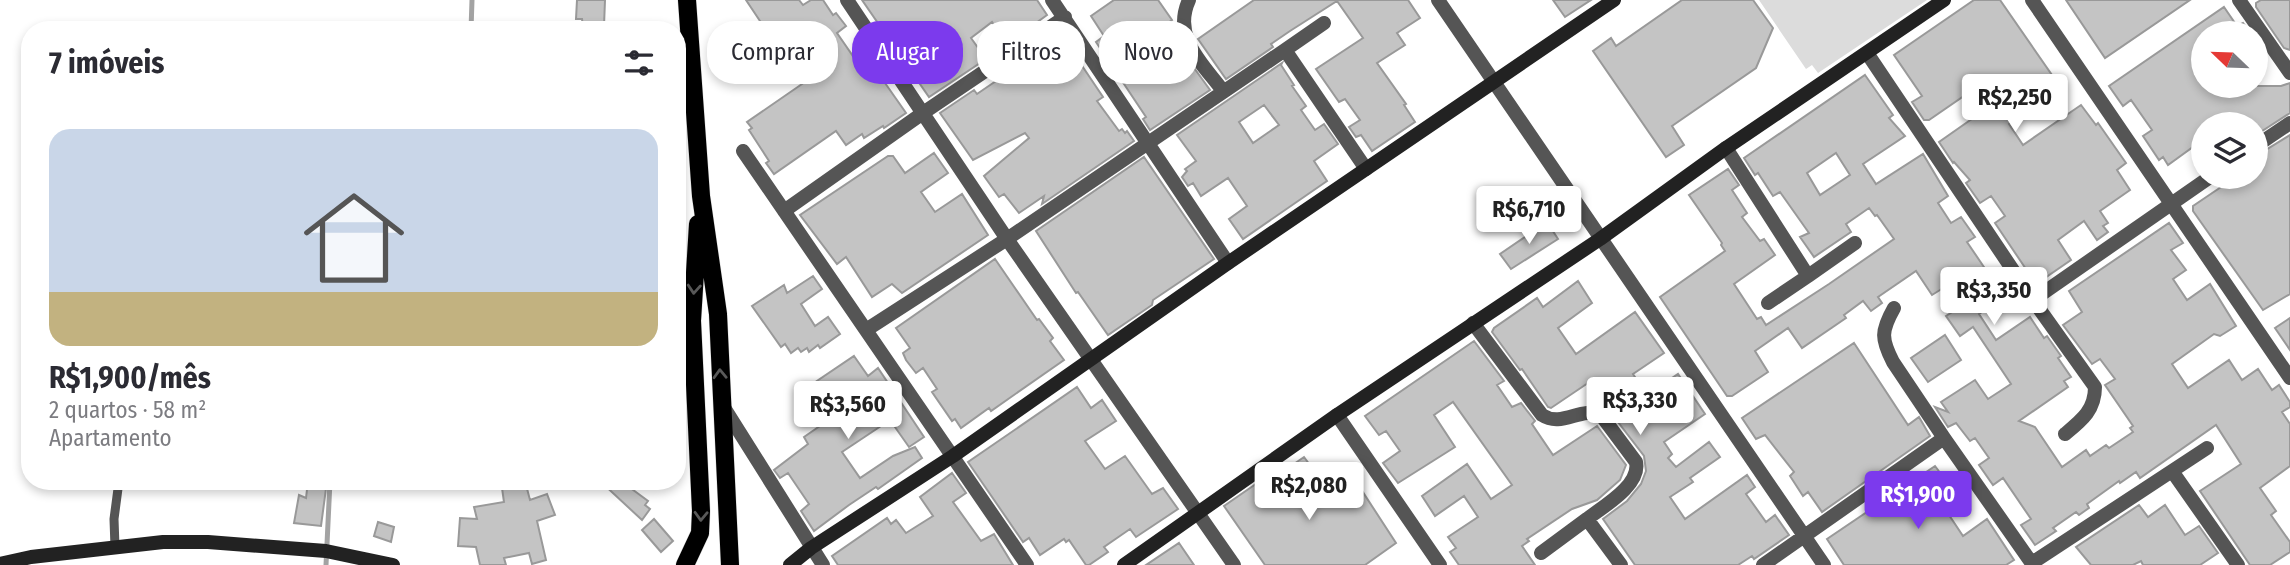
<!DOCTYPE html>
<html lang="pt">
<head>
<meta charset="utf-8">
<style>
  body { margin:0; font-family:"Fira Sans Condensed",sans-serif; background:#f7f7f7; color:#2b2b33; height:100vh; display:flex; flex-direction:column; font-size:26px; white-space:nowrap }
  * { box-sizing:border-box; margin:0 }
  p { font-size:23px; color:#7c7c81 }
  .icon { flex:none; width:38px; height:38px; fill:none; stroke:currentColor; stroke-width:2; stroke-linecap:round; stroke-linejoin:round }
  .map { position:relative; flex:1; overflow:hidden }
  .panel { position:absolute; left:21px; top:21px; width:665px; height:469px; display:flex; flex-direction:column; background:#fff; border-radius:28px; box-shadow:0 4px 10px #0003 }
  .panel>* { flex:none }
  .top-card { position:absolute; left:707px; top:21px; width:665px; height:63px; display:flex; gap:14px }
  .needle { width:46px; rotate:293deg }
  .controls { position:absolute; left:2191px; top:21px; display:grid; gap:14px }
  .controls a { display:grid; place-items:center; width:77px; height:77px; border-radius:50%; background:#fff; box-shadow:0 4px 10px #0003; font-size:35px }
  .price { position:absolute; translate:-50% -60px; padding:0 16px; border-radius:7px; background:#fff; color:#222; font-size:23px; line-height:46px; filter:drop-shadow(0 2px 4px #0008) }
  .price::after { content:''; position:absolute; left:50%; top:42px; width:21px; height:16px; margin-left:-10px; background:inherit; clip-path:polygon(0 0,100% 0,50% 100%) }
  .price.active { background:#7c3aed; color:#fff }
  ul { padding:0; list-style:none }
  li { display:grid; align-content:center; gap:14px; height:371px; padding:0 28px }
  li+li { border-top:2px solid #e1e1e2 }
  li span { display:grid; place-items:center; height:217px; border-radius:21px; color:#555 }
  li>.icon { margin-inline-start:auto }
  span .icon { width:126px; height:126px; fill:#fffc; stroke-width:1 }
  li b { font-size:30px }
  h2 { display:flex; justify-content:space-between; align-items:center; height:84px; padding:0 28px; font-size:30px }
  .tag { padding:0 24px; border-radius:28px; background:#fff; box-shadow:0 4px 10px #0003; font-size:24px; line-height:63px }
  .tag.active { background:#7c3aed; color:#fff }
  .map>svg:first-child { display:block }
  .green { fill:#dcdcdc }
  .lines { fill:none; stroke-linecap:round; stroke-linejoin:round }
  .stream { stroke:#a3a3a3; stroke-width:5 }
  .building { fill:#c4c4c4; stroke:#999; stroke-width:2; fill-rule:evenodd }
  .primary-casing { stroke:#dbdbdb; stroke-width:19 }
  .lane { stroke:#555; stroke-width:9 }
  .street { stroke:#555; stroke-width:14 }
  .secondary { stroke:#222; stroke-width:14 }
  .primary { stroke:#000; stroke-width:18 }
  .oneway { stroke:#595959 }
</style>
</head>
<body>
<div class="map">
<svg width="2290" height="565" viewBox="0 0 2290 565">
  <rect width="100%" height="100%" fill="#fff"/>
  <path class="green" d="M1759,0H1927L1818,73L1812,65L1806,69Z"/>
  <g class="lines">
    <path class="stream" d="M471,30L472,0
      M326,565L330,481"/>
  </g>
  <path class="building" d="M577,0H605L604,26L583,27L582,19H576Z
    M746,0H799L803,5L811,0H823L833,15L836,13L846,26L837,33L855,59L864,53L906,113L884,128L883,126L864,138L862,134L846,145L836,131L774,174L766,163L769,161L749,130L752,128L747,122L802,84Z
    M862,0H1037L1047,15L1007,44L992,22L971,38L986,59L929,97Z
    M1114,0H1158L1172,20L1168,23L1176,35L1184,54L1210,90L1150,130L1143,119L1146,117L1096,42L1104,36L1091,16Z
    M1254,0H1408L1420,18L1397,33L1405,45L1377,63L1406,104L1404,105L1415,122L1372,151L1361,135L1356,137L1349,127L1360,120L1345,99L1339,102L1316,69L1363,38L1337,1L1290,31L1271,44L1273,47L1226,79L1198,39Z
    M1553,0H1591L1565,17Z
    M1682,0H1753L1773,28L1756,68L1672,126L1684,145L1666,157L1593,51L1611,38L1616,46Z
    M1974,0H2000L2061,88L2009,124L2023,145L2081,105L2096,125L2098,123L2126,163L2117,170L2130,190L2100,211L2108,223L2103,226L2108,232L2097,240L2084,221L2058,240L2071,260L2036,284L1995,223L2005,216L1991,196L1980,203L1966,183L1970,180L1954,162L1953,163L1939,142L2006,95L1993,76L1929,120H1924L1912,102L1922,96L1894,55Z
    M2066,0H2190L2105,58Z
    M2261,0H2290V50L2284,48L2256,7V3Z
    M2224,7L2237,26L2243,23L2250,33H2203V86H2281L2290,83V113L2256,135V124H2203V162L2193,147L2168,165L2163,157L2159,160L2143,136L2152,130L2131,100L2123,106L2109,86Z
    M1062,36L1103,97L1097,101L1119,131L1122,129L1125,133L1127,131L1134,141L1042,204L1044,196L1019,213L1004,194L999,197L984,176L1029,138L1025,133L973,160L940,113L974,90L977,94Z
    M1282,63L1281,65L1294,85L1292,86L1306,106L1301,110L1315,130L1324,124L1338,144L1314,161L1327,181L1243,239L1229,219L1247,206L1228,178L1201,196L1193,183L1188,186L1182,177L1187,171L1185,169L1196,161L1177,135ZM1264,105L1279,125L1253,143L1239,122Z
    M1865,75L1893,115L1889,118L1905,136L1863,164L1876,184L1923,154L1948,196L1938,203L1951,223L1961,217L1975,237L1967,242L1988,273L1986,274L1988,279L2002,298L1979,314L1996,340L2030,317L2044,338L2047,336L2061,356L2058,358L2071,377L2064,381L2068,387L2019,421L2035,427L2062,467L2086,450L2090,456L2106,445L2109,448L2133,432L2130,428L2133,426L2105,385L2115,379L2100,359L2092,364L2063,325L2082,312L2069,291L2169,223L2183,243L2171,250L2186,270L2173,279L2187,300L2210,284L2236,326L2220,336L2214,334L2172,364L2188,388L2229,360L2242,380L2258,369L2272,390L2279,385L2290,402V407L2282,412L2290,424V466L2260,488L2276,511L2271,515L2290,542V552L2270,565H2250L2200,491L2241,464L2216,425L2140,478L2136,472L2120,483L2119,481L2087,504L2089,508L2079,515L2076,512L2053,528L2056,531L2035,545L2021,525L2031,519L2003,478L1993,485L1979,465L1989,458L1975,438L1970,441L1956,423L1948,427L1935,407L1948,412L1941,402L1975,380L1988,399L2011,384L1973,327L1960,336L1946,316L1962,306L1948,285L1932,295L1916,271L1878,297L1882,303L1871,311L1863,301L1844,315L1846,318L1802,348L1788,328L1755,351L1768,372L1732,396H1727L1660,297L1725,251L1721,245L1722,243L1689,195L1728,169L1739,185L1732,190L1747,213L1742,217L1760,241L1764,239L1775,255L1734,284L1757,319L1761,317L1766,325L1829,284L1894,239L1877,215L1875,216L1869,208L1846,224L1851,232L1814,257L1800,237L1809,233L1780,192L1773,196L1758,173L1755,175L1744,158ZM1836,153L1850,175L1820,195L1807,173Z
    M2290,135V294L2263,310L2193,211V206L2236,177H2256V156Z
    M934,153L948,173L921,192L935,212L962,194L988,235L902,293L892,284L872,297L846,257L837,264L800,215L888,156H893L905,173Z
    M1144,157L1214,259L1153,300L1152,305L1108,335L1078,292L1076,293L1036,231Z
    M1547,222L1558,239L1511,269L1500,254Z
    M995,259L1037,320L1039,319L1053,338L1050,341L1064,360L991,411L989,408L961,428L955,419L952,421L932,392L937,389L923,368L916,373L906,360L903,353L910,348L896,328Z
    M813,276L822,289L801,304L815,326L828,317L840,334L820,348L818,345L809,352L807,348L801,352L798,348L791,353L785,344L781,347L752,306L784,285L787,293Z
    M1578,281L1592,303L1558,328L1576,354L1635,312L1664,353L1633,374L1647,395L1678,374L1705,414L1664,442L1672,454L1668,458L1676,467L1709,442L1720,457L1690,478L1693,482L1670,497L1685,519L1747,475L1755,487L1746,494L1766,522L1775,515L1789,535L1754,559L1752,556L1738,565H1635L1603,519L1627,501L1641,484L1646,471L1644,456L1588,383L1551,408L1548,407L1522,369L1520,370L1492,332L1494,328L1537,298L1543,307Z
    M2290,318V350L2275,328Z
    M1945,335L1961,360L1928,382L1911,358Z
    M1474,341L1504,381L1497,385L1512,407L1521,403L1535,421L1532,424L1553,455L1597,426L1626,465L1620,480L1597,500L1572,509L1527,539L1529,541L1522,546L1535,565H1459L1450,552L1456,548L1448,537L1478,517L1464,496L1435,516L1422,496L1467,464L1491,499L1512,485L1453,402L1434,415L1455,447L1398,483L1383,463L1400,451L1386,431L1379,435L1365,416Z
    M1854,343L1908,425L1919,417L1930,436L1822,512L1808,492L1803,496L1790,476L1794,472L1765,435L1756,439L1742,418Z
    M854,356L868,376L878,368L924,437L909,447L890,420L842,452L860,478L893,456L915,447L922,458L878,489L876,487L849,505L814,531L801,511L809,504L788,473L780,478L774,470L808,444L804,437L830,419L808,387Z
    M1077,387L1091,408L1102,400L1116,421L1085,441L1105,469L1125,456L1152,494L1163,488L1178,509L1136,537L1130,529L1104,547L1108,552L1089,565H1086L1069,540L1066,542L1064,539L1040,555L1029,538L1023,542L968,462Z
    M1304,457L1318,476L1303,486L1316,506L1355,480L1396,543L1365,565H1265L1224,506L1266,477H1275Z
    M1935,466L1964,505L1949,515L1963,536L1987,519L2014,560L2006,565H1844L1827,539Z
    M952,473L966,493L953,502L981,541L994,534L1013,565H838L832,556L887,518L891,524L896,520L906,533L933,516L920,497Z
    M308,481H327L321,526L294,523L299,495L306,498Z
    M501,481H525L530,500L547,494L555,515L537,521L546,560L532,564L529,553L504,558L506,565H480L476,547L458,546L460,518L477,519L474,507L504,502Z
    M600,481H621L648,501L645,505L650,509L642,520Z
    M2139,505L2148,517L2165,505L2185,535L2199,526L2218,553L2200,565H2143L2141,561L2133,565H2091L2076,547Z
    M654,519L673,541L661,552L642,530Z
    M378,522L394,527L391,542L374,536Z
    M1179,543L1194,565H1146Z"/>
  <g class="lines">
    <g class="primary-casing">
      <path id="primary" d="M687,0L701,196L718,314L730,565
        M685,565L700,533L701,511L692,321L698,224"/>
    </g>
    <path class="lane" d="M115,547L114,519L119,481"/>
    <path class="street" d="M847,0L1007,239L1234,565
      M1052,0L1228,263
      M1189,0C1172,37 1202,63 1223,91
      M1438,0L1824,565
      M2032,0L2290,378
      M2239,0L2290,73
      M1324,23L1285,50L1366,169
      M1867,53L2033,300
      M2256,146L2290,123
      M1726,148L1808,276L1768,303
      M743,151L1027,565
      M784,211L923,113L1065,17
      M1808,276L1855,243
      M1894,308C1881,331 1881,339 1893,362L1944,438L2033,565
      M1473,323L1542,415C1562,428 1581,406 1601,415L1636,462C1641,485 1604,506 1587,519
      M866,330L1007,239L1285,50
      M723,406L823,565
      M1337,415L1440,565
      M2065,434C2082,420 2095,410 2095,387L2033,300L2210,177
      M2207,448L2172,471L2238,565
      M1541,553L1587,519L1621,565
      M2032,563L2172,471
      M1763,565L1944,438"/>
    <path class="secondary" d="M0,564L31,557L163,542H208L326,551L393,565
      M790,565L811,548L953,456L1228,263L1614,0
      M1124,565L1337,415L1600,239L1726,148L1944,0"/>
    <use href="#primary" class="primary"/>
  </g>
  <defs><path id="oneway-chevron" d="M-2-3.5L2.5 0L-2 3.5" fill="none" stroke-width="1.6" stroke-linecap="round" stroke-linejoin="round" transform="scale(1.75)"/></defs>
  <g class="oneway">
    <use href="#oneway-chevron" transform="translate(694 289) rotate(94)"/>
    <use href="#oneway-chevron" transform="translate(720 374) rotate(-92)"/>
    <use href="#oneway-chevron" transform="translate(701 516) rotate(92)"/>
  </g>
</svg>
<div class="controls">
<a><svg class="needle" viewBox="-14 -14 28 28"><path d="M0-13l5 13h-10z" fill="#e53935"/><path d="M0 13l5-13h-10z" fill="#7c7c81"/></svg></a>
<a><svg class="icon" aria-label="layers" viewBox="0 0 24 24"><path d="M12 4l9 5-9 5-9-5zM3 14l9 5 9-5"/></svg></a>
</div>
<b class="price" style="left:2015px;top:134px">R$2,250</b>
<b class="price" style="left:1529px;top:246px">R$6,710</b>
<b class="price" style="left:1994px;top:327px">R$3,350</b>
<b class="price" style="left:1640px;top:437px">R$3,330</b>
<b class="price" style="left:848px;top:441px">R$3,560</b>
<b class="price" style="left:1309px;top:522px">R$2,080</b>
<b class="price active" style="left:1918px;top:531px">R$1,900</b>
<div class="top-card">
<a class="tag">Comprar</a>
<a class="tag active">Alugar</a>
<a class="tag">Filtros</a>
<a class="tag">Novo</a>
</div>
<section class="panel">
<h2>7 imóveis<svg class="icon" aria-label="filters" viewBox="0 0 24 24"><path d="M4 7h16M4 17h16"/><circle cx="9" cy="7" r="2"/><circle cx="15" cy="17" r="2"/></svg></h2>
<ul>
<li><span style="background:linear-gradient(#c9d6e8 75%,#c2b280 0)"><svg class="icon" aria-label="home" viewBox="0 0 24 24"><path d="M3 11l9-7 9 7M6 9v11h12V9"/></svg></span><div><b>R$1,900/mês</b><p>2 quartos · 58 m²</p><p>Apartamento</p></div></li>
</ul>
</section>
</div>
</body>
</html>
